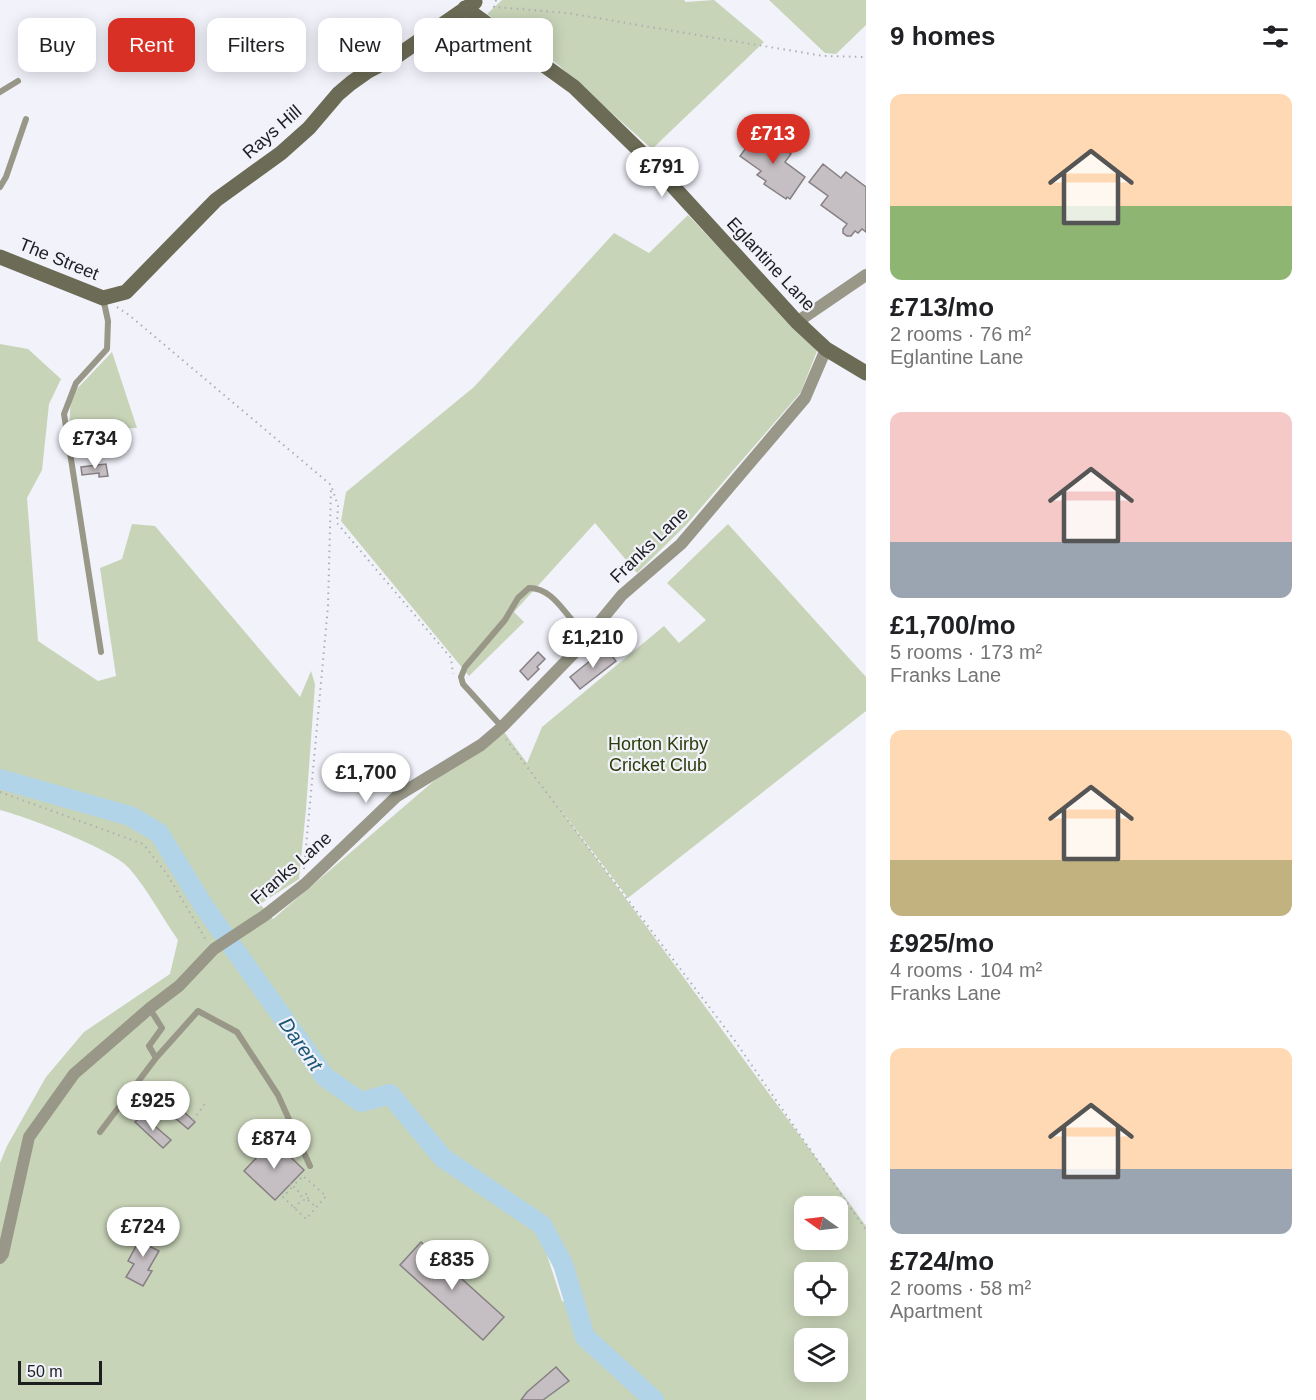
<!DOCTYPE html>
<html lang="en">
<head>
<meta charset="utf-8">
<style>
  body { margin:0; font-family:Helvetica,sans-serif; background:#f2f2f2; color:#202124; height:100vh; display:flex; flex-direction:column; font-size:22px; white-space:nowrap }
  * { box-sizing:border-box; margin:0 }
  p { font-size:20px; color:#757577 }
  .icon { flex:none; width:33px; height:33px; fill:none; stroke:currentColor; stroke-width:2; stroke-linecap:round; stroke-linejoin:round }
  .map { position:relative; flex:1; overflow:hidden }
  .drawer { display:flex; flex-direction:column; background:#fff; width:450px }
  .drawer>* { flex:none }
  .guide { position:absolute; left:18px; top:18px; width:570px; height:54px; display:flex; gap:12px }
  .needle { width:39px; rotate:284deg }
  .buttons { position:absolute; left:794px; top:1196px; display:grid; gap:12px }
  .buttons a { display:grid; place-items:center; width:54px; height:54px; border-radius:12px; background:#fff; box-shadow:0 3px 15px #0003; font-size:30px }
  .scale { position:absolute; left:18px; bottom:15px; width:84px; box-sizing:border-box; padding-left:6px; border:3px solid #1d1e20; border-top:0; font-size:16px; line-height:21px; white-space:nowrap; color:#1d1e20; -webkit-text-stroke:4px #f1f2fa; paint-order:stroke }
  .price { position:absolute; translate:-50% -51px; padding:0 14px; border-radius:21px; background:#fff; color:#222; font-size:20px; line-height:39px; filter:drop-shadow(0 2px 3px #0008) }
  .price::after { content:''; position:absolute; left:50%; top:36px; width:18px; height:14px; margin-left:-9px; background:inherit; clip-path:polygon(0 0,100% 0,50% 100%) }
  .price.current { background:#d93025; color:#fff }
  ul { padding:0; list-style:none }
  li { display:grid; align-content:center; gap:12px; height:318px; padding:0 24px }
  li span { display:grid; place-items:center; height:186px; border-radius:12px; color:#555 }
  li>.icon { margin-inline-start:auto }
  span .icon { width:108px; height:108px; fill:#fffc; stroke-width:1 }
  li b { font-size:26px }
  h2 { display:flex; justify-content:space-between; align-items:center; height:72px; padding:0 24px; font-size:26px }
  .chip { padding:0 21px; border-radius:12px; background:#fff; box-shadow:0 3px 15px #0003; font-size:21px; line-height:54px }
  .chip.current { background:#d93025; color:#fff }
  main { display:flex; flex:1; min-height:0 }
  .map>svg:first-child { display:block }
  .green { fill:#c8d4b8; fill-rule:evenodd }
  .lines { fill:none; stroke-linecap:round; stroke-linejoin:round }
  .river { stroke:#b1d4e8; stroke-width:20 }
  .building { fill:#c5bec2; stroke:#867f83; stroke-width:1.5 }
  .path { stroke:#adaeb4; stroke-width:2; stroke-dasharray:1.5 4.5; stroke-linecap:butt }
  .lane { stroke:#989788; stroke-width:6 }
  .street { stroke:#989788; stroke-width:12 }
  .secondary { stroke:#6c6b56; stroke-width:15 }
  .labels { text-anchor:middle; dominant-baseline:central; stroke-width:4.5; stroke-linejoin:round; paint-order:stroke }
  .street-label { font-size:18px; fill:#1d1e20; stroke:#f1f2fa }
  .park-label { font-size:18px; fill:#2d3d09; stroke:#f1f2fa }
  .water-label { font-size:20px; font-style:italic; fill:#1b5774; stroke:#f1f2fa }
</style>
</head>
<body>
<main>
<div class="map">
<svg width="866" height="1400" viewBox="0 0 866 1400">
  <rect width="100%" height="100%" fill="#f1f2fa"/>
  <path class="green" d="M502,0H684L686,2L714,0L764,42L652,149L556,63L487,14Z
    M769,0H866V25L836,54L825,53Z
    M688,215L817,351L801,392L686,525L637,573L595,523L514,612L524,622L469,676L341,521L346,492L474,387L614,233L649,253Z
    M0,344L28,349L61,379L49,404L42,470L27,498L38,641L98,681L116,676L100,568L122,559L132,524L155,526L300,697L311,671L315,684L306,809L299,879L260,904L273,919L435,780L504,732L527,763L542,727L664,626L679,643L706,620L667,583L728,524L866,677V711L628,898L555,802L866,1226V1400H0V1163L7,1146L46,1077L84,1032L170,974L178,940C162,917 148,890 129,868C112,849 27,817 0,810ZM461,1165L544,1219L573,1268L582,1310L562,1301L540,1234ZM804,1206H837V1239H804ZM804,1272H837V1305H804ZM804,1338H837V1371H804Z
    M112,352L137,428L69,430L71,395Z"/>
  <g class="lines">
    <path class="river" d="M0,779L130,816L159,833L203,905L325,1077L361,1102L390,1094L443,1158L542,1225L563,1264L585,1337L654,1400"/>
  </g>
  <path class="building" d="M760,129L768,134L766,136L791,154L785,162L805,177L790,199L787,197L786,199L764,184L766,181L757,175L761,171L740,156Z
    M823,164L841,178L846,172L866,187V232L862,229L858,233L855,231L851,236H847L843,233V229L847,224L821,205L828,196L809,182Z
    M106,464L108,476L99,477V473L82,475L81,467Z
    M606,648L616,661L580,689L570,677Z
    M538,652L545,659L537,667L539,669L528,680L520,671Z
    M163,1093L195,1122L188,1129L161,1106L155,1112L144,1103L150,1095L156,1100Z
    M142,1115L171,1140L163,1148L135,1122Z
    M273,1140L304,1170L275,1200L244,1171Z
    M147,1226L157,1232L149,1246L159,1251L148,1270L152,1271L143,1286L126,1277L134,1264L128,1261Z
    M421,1242L504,1317L483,1340L400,1265Z
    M556,1367L569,1381L543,1400H521L527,1392Z"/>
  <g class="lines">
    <path class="path" d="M496,0L494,7L567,13L823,56L866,57
      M117,307L129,315L331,485L338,506L337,523L451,658L453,674
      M506,739L735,1041L866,1230
      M0,792L143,844L167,874L206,940
      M304,869L328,606L331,489
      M193,1120L207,1101
      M290,1184L293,1186L283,1197L306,1219L326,1196L303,1176L293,1186L301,1194L302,1200H308V1194H301
      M308,1200L316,1207
      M294,1208L302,1200"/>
    <path class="lane" d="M0,92L18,81
      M0,187L6,177L26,119
      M101,652L64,414L76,383L107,349L108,321L103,298
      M502,727L463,684L461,677L465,667L505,620L518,598L529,588C549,588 560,606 572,620
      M150,1009L162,1028L149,1046L156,1058
      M100,1132L156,1058L198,1011L237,1032L278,1095L310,1166"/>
    <path class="street" d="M797,322L866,275
      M0,1258L3,1254L29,1137L74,1074L150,1008L179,986L214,949L264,916L305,884L397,796L481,745L502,727L574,653L622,595L681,544L805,398L826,349"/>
    <path class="secondary" d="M465,8L574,87L650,161L797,322L826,349L866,373
      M0,257L103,298L126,292L216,200L281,153L309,128L338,94L351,83L368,71L397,56L475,2"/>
  </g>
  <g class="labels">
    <g class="street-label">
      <text transform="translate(272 132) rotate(-41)">Rays Hill</text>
      <text transform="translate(59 259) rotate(22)">The Street</text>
      <text transform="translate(771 264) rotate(47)">Eglantine Lane</text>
      <text transform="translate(649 545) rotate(-44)">Franks Lane</text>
      <text transform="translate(291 868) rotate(-41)">Franks Lane</text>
    </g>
    <g class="park-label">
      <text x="658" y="744">Horton Kirby<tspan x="658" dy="21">Cricket Club</tspan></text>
    </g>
    <g class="water-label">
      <text transform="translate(301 1044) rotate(55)">Darent</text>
    </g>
  </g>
</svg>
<div class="buttons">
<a><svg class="needle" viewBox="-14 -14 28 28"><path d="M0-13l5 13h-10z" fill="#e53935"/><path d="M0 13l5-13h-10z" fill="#757577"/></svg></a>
<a><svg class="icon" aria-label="locate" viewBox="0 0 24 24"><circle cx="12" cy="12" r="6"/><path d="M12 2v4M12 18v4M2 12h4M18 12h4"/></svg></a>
<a><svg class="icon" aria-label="layers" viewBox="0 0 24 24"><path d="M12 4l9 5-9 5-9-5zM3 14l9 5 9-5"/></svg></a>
</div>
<div class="scale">50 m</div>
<b class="price current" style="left:773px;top:165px">£713</b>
<b class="price" style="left:662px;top:198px">£791</b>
<b class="price" style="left:95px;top:470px">£734</b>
<b class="price" style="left:593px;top:669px">£1,210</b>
<b class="price" style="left:366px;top:804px">£1,700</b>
<b class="price" style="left:153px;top:1132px">£925</b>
<b class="price" style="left:274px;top:1170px">£874</b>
<b class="price" style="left:143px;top:1258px">£724</b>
<b class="price" style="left:452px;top:1291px">£835</b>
<div class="guide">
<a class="chip">Buy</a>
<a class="chip current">Rent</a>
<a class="chip">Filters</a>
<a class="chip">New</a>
<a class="chip">Apartment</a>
</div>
</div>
<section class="drawer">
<h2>9 homes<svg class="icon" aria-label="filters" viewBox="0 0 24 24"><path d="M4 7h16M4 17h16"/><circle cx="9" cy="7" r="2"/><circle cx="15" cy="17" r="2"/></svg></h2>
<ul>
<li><span style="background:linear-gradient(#ffd9b3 60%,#8fb573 0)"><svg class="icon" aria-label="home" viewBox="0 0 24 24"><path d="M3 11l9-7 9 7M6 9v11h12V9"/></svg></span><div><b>£713/mo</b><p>2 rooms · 76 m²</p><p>Eglantine Lane</p></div></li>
<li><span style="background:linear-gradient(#f6c9c9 70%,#9aa5b1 0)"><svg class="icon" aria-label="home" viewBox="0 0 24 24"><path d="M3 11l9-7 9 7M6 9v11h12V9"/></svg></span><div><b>£1,700/mo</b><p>5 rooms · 173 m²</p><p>Franks Lane</p></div></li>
<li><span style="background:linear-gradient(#ffd9b3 70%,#c2b280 0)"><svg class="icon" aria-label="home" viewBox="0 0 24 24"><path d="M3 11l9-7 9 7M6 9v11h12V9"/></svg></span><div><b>£925/mo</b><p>4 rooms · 104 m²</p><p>Franks Lane</p></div></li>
<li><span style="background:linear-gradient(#ffd9b3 65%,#9aa5b1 0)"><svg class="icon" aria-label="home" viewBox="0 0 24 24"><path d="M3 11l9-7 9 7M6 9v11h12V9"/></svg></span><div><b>£724/mo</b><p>2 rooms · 58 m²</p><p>Apartment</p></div></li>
</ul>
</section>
</main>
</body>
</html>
